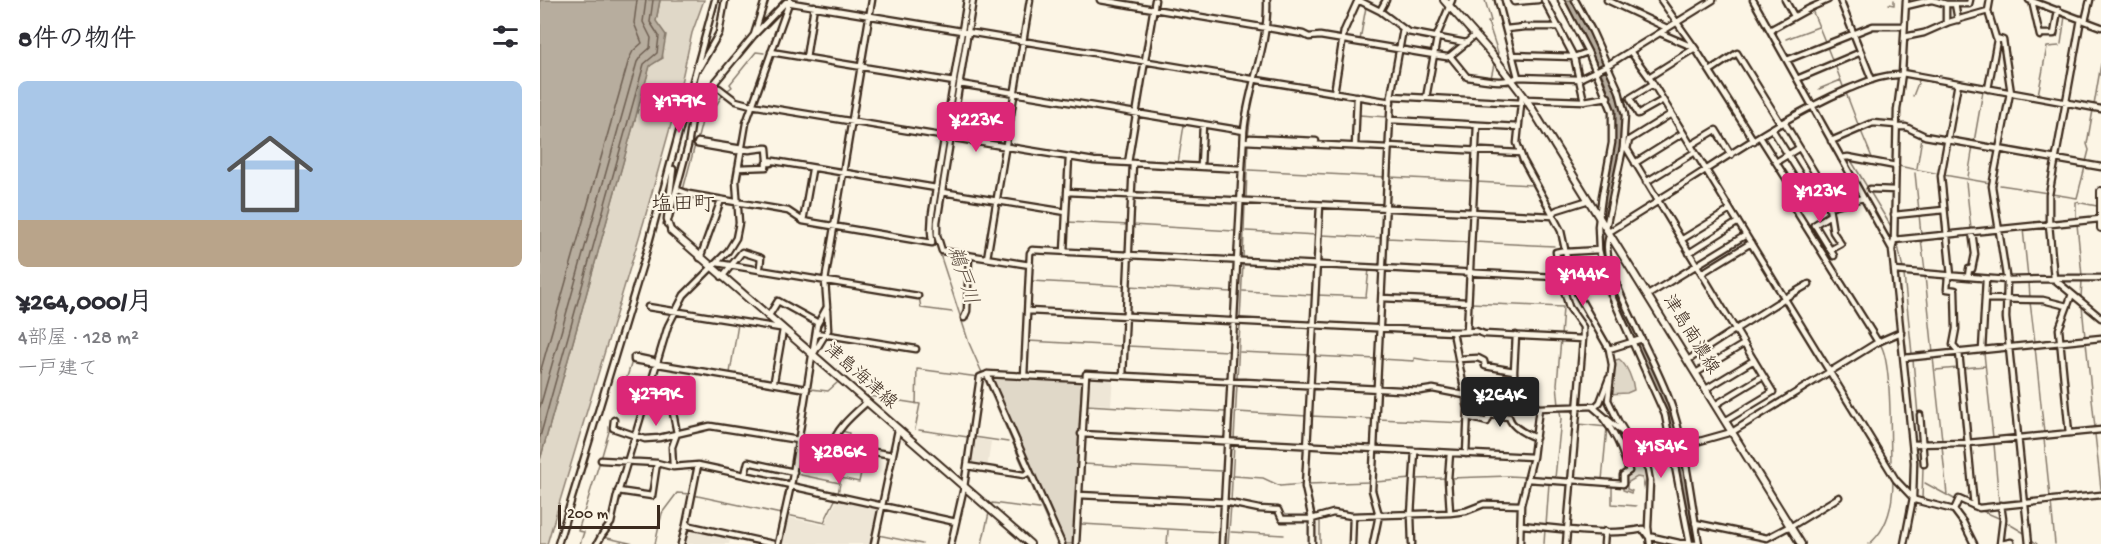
<!DOCTYPE html>
<html lang="ja">
<head>
<meta charset="utf-8">
<style>
  body { margin:0; font-family:"Gochi Hand","Klee One",sans-serif; background:#f7f7f7; color:#2b2b33; height:100vh; display:flex; flex-direction:column; font-size:22px; white-space:nowrap }
  * { box-sizing:border-box; margin:0 }
  p { font-size:20px; color:#7c7c81 }
  .icon { flex:none; width:33px; height:33px; fill:none; stroke:currentColor; stroke-width:2; stroke-linecap:round; stroke-linejoin:round }
  .map { position:relative; flex:1; overflow:hidden }
  .side { display:flex; flex-direction:column; background:#fff; width:540px }
  .side>* { flex:none }
  .scale { position:absolute; left:18px; bottom:15px; width:102px; box-sizing:border-box; padding-left:6px; border:3px solid #3b2a1e; border-top:0; font-size:16px; line-height:21px; white-space:nowrap; color:#3b2a1e; -webkit-text-stroke:4px #fcf5e5; paint-order:stroke }
  .price { position:absolute; translate:-50% -51px; padding:0 14px; border-radius:6px; background:#db2777; color:#fff; font-size:20px; line-height:39px; filter:drop-shadow(0 2px 3px #0008) }
  .price::after { content:''; position:absolute; left:50%; top:36px; width:18px; height:14px; margin-left:-9px; background:inherit; clip-path:polygon(0 0,100% 0,50% 100%) }
  .price.on { background:#222; color:#fff }
  ul { padding:0; list-style:none }
  li { display:grid; align-content:center; gap:12px; height:318px; padding:0 18px }
  li span { display:grid; place-items:center; height:186px; border-radius:9px; color:#555 }
  li>.icon { margin-inline-start:auto }
  span .icon { width:108px; height:108px; fill:#fffc; stroke-width:1 }
  li b { font-size:26px }
  h2 { display:flex; justify-content:space-between; align-items:center; height:72px; padding:0 18px; font-size:26px }
  main { display:flex; flex:1; min-height:0 }
  .map>svg:first-child { display:block }
  .built { fill:#eee6d6 }
  .green { fill:#e0d8c8; stroke:#8e8173; stroke-width:1.5 }
  .water { fill:#b7ad9e; stroke:#85796b; stroke-width:1.5 }
  .lines { fill:none; stroke-linecap:round; stroke-linejoin:round }
  .shore { stroke:#6d5e51; stroke-width:1.5 }
  .stream { stroke:#85796b; stroke-width:1.5 }
  .minor-casing { stroke:#3b2a1e; stroke-width:9 }
  .major-casing { stroke:#3b2a1e; stroke-width:10 }
  .minor { stroke:#fcf5e5; stroke-width:4.5 }
  .major { stroke:#fcf5e5; stroke-width:6 }
  .labels { text-anchor:middle; dominant-baseline:central; stroke-width:4.5; stroke-linejoin:round; paint-order:stroke }
  .street-label { font-size:18px; fill:#3b2a1e; stroke:#fcf5e5 }
  .water-label { font-size:20px; font-style:italic; fill:#605144; stroke:#fcf5e5 }
  .quarter-label { font-size:21px; fill:#3b2a1e; stroke:#fcf5e5 }
</style>
</head>
<body>
<main>
<section class="side">
<h2>8件の物件<svg class="icon" aria-label="filters" viewBox="0 0 24 24"><path d="M4 7h16M4 17h16"/><circle cx="9" cy="7" r="2"/><circle cx="15" cy="17" r="2"/></svg></h2>
<ul>
<li><span style="background:linear-gradient(#a9c7e8 75%,#b9a48a 0)"><svg class="icon" aria-label="home" viewBox="0 0 24 24"><path d="M3 11l9-7 9 7M6 9v11h12V9"/></svg></span><div><b>¥264,000/月</b><p>4部屋 · 128 m²</p><p>一戸建て</p></div></li>
</ul>
</section>
<div class="map">
<svg width="1561" height="544" viewBox="0 0 1561 544">
  <rect width="100%" height="100%" fill="#fcf5e5"/>
  <filter id="ink" filterUnits="userSpaceOnUse"><feTurbulence type="fractalNoise" baseFrequency=".0167" numOctaves="2"/><feDisplacementMap in="SourceGraphic" scale="12" xChannelSelector="R" yChannelSelector="G"/><feConvolveMatrix kernelMatrix="1 2 1 2 8 2 1 2 1" color-interpolation-filters="sRGB"/></filter>
  <g filter="url(#ink)">
    <path class="built" d="M547,376H573L571,405L545,404Z
      M433,438L451,441L447,469L428,466Z
      M298,499L340,507L333,544H241L247,517L284,525Z
      M147,526L191,536L189,544H143Z"/>
    <path class="green" d="M120,0H164L152,33L135,110L104,221L7,544H0V460L110,65L123,58L116,21Z
      M1079,359C1087,365 1093,380 1094,390L1087,393L1069,394L1073,361Z
      M450,376L542,381L534,544H523Z
      M1068,422L1086,437L1091,447L1089,457L1092,462L1100,458L1108,474L1104,487L1102,478L1097,477L1087,483V489L1092,491L1091,493L1083,490L1084,477L1088,474L1083,448Z"/>
    <path class="water" d="M0,0H120L116,21L126,35L122,58L110,66L0,460Z
      M1023,0H1033C1049,28 1081,87 1083,119C1085,150 1074,184 1068,214H1062V210C1067,182 1075,152 1075,123C1075,89 1040,31 1023,0Z
      M1060,234H1066V244L1084,307L1122,388L1136,425L1158,544H1152C1144,499 1139,447 1123,405C1101,348 1064,296 1060,234Z"/>
    <g class="lines">
      <path class="shore" d="M0,373L89,59L93,51L102,43L94,23L97,0
        M0,407L97,62L101,56L110,48L111,38L103,22L106,0
        M0,437L104,64L117,53L119,36L110,22L113,0"/>
      <path class="stream" d="M945,0L951,21L948,22C951,32 955,42 958,53L956,54
        M1501,0L1502,2
        M1349,4L1354,5V0
        M1272,10L1286,44
        M1255,13L1278,2L1277,0
        M1123,24L1128,25L1133,20
        M1231,26L1251,15
        M426,29L430,0
        M1246,39L1278,27
        M820,40L826,7
        M1521,44L1525,16
        M1287,47L1293,62
        M1093,52L1120,36
        M1295,65L1304,89
        M1503,68L1507,47L1519,46
        M1074,75L1072,68L1089,55
        M951,78L954,64
        M957,83L968,85
        M1279,89L1301,80
        M185,92L192,87L190,84L216,52L224,53
        M1306,93L1319,127
        M1498,95L1503,69
        M1373,96L1380,78
        M211,102L222,73
        M414,103L422,54
        M1554,105L1561,64
        M819,115L847,117
        M206,116L209,106
        M975,129L976,151
        M1321,131L1333,160
        M408,135L412,114
        M708,137L711,114
        M408,140L395,222V239L429,343L485,471
        M157,141L164,114L177,104L183,94
        M1434,142L1443,91
        M851,145L853,122H854
        M977,155L1009,213
        M1312,162L1352,228
        M1546,162L1549,150L1547,144L1553,110
        M638,163L644,125
        M1358,166L1400,174
        M1377,168L1382,137
        M709,170L846,177
        M1375,173L1379,211
        M1404,175L1450,183
        M850,176L851,149
        M849,177L932,181
        M1428,177L1433,146
        M936,182L992,185
        M1426,182L1431,229
        M1460,185L1480,188
        M1482,189L1508,193
        M143,190L155,145
        M1512,194L1537,198L1545,167
        M706,198L708,143
        M849,206L851,178
        M1379,214L1381,235
        M1012,219L1018,232L1021,249
        M1536,219V202L1557,206
        M527,222L589,225
        M1537,224L1542,276
        M592,225L694,231
        M1483,229L1488,277
        M706,231L777,235
        M781,235L842,238
        M847,238L929,242
        M1381,239L1385,271
        M1357,241L1363,269
        M934,242L1014,246
        M703,258L705,203
        M846,265L849,210
        M1364,275L1372,354
        M1385,276L1393,353
        M491,281L585,286
        M1489,282L1490,298
        M589,286L692,292
        M703,291L773,295
        M777,295L826,297L829,269
        M379,297L381,308L412,312
        M844,297L845,271
        M1541,298L1542,280
        M1490,302L1495,342
        M930,303L1023,307L1021,336
        M1542,306L1545,337
        M700,319L703,263
        M128,321L137,304
        M842,326L844,301
        M488,341L582,346
        M1546,342L1555,428
        M1340,344C1352,360 1350,437 1351,461
        M587,346L689,351
        M1495,347L1504,433
        M700,352L771,355
        M1444,353L1453,438
        M774,356L837,359
        M1393,357L1402,440
        M841,359L874,361V358L892,361L917,362
        M1373,360L1378,415
        M1423,368L1445,366
        M1396,370L1418,368
        M190,373L198,324
        M697,379L700,324
        M840,386L842,331
        M270,389L288,391L297,383
        M322,395L380,404L375,429
        M376,404L377,369L439,377
        M546,405L581,407
        M1019,406L1017,384L1021,339
        M583,407L686,412
        M77,409L92,361
        M697,412L767,416
        M315,416L325,407
        M770,416L834,419
        M838,419L925,423
        M1038,424L1067,427L1062,480
        M305,426L302,431L309,433L307,445
        M379,430L428,437
        M1555,434L1561,489
        M257,437L258,426
        M434,437L468,442
        M694,439L697,384
        M1504,439L1510,497
        M1454,444L1459,503
        M1402,446L1407,495
        M837,447L839,392
        M61,459L72,421
        M543,464L578,466
        M580,466L682,471
        M251,469L256,443
        M256,474L300,483L301,478L319,482L325,454
        M487,475L517,544
        M694,476L723,478L740,486L764,484
        M910,478L969,476L986,477
        M1015,478L1021,419L1020,411
        M835,479L836,461
        M875,479L906,478
        M835,482L872,479
        M1385,483L1416,500
        M767,484L830,482
        M1072,485V504L1096,506
        M298,494L300,483
        M153,495L241,514
        M326,500L341,503
        M1382,500L1383,467
        M691,501L694,444
        M1511,502L1515,544
        M451,507L452,503L499,509
        M1440,510L1461,519V518
        M247,515L286,523
        M415,517L421,489
        M780,520V544
        M1464,521L1486,534
        M284,522L296,498
        M542,524L679,532
        M1006,526L1009,483
        M691,532L744,535
        M338,535L382,544
        M63,537L94,544
        M1492,540L1497,544
        M40,544L44,532L38,531L60,461
        M115,544L122,513L137,493L150,494
        M442,544L449,513
        M627,544L628,530
        M688,544L691,505
        M1004,544L1005,529
        M1329,544C1348,529 1353,503 1353,480"/>
      <g class="minor-casing">
        <path id="minor" d="M433,0L397,222V235L402,251L490,265
          M560,0L763,34L769,37L780,36L894,55L907,57L910,56
          M818,0L840,11L868,32L926,43L935,35
          M973,0L974,2L998,0
          M1004,0L1034,57L1044,101
          M1021,0L1048,52L1072,111V143L1062,196L1058,226L1059,250L1069,290L1125,415L1150,544
          M1035,0L1052,31L1079,91L1085,115L1083,148L1066,228
          M1067,0L1127,28
          M1121,0L1155,48
          M1213,0L1352,249
          M1245,0L1254,16
          M1300,0L1332,80
          M1392,0L1406,4V23
          M1450,0L1448,11L1456,38L1463,40L1471,93
          M1489,0L1561,27
          M1492,1L1500,36
          M1406,4H1429L1430,0
          M1415,4L1418,20
          M1366,6L1391,0
          M840,11L846,0
          M1545,21L1550,0
          M966,29L985,27H1019
          M1230,30L1270,8L1288,0
          M1120,33L1155,48
          M1500,34H1514L1518,10
          M214,35L225,0
          M1364,37L1384,33L1409,22L1448,11
          M896,38L912,0
          M926,43L910,56L927,77C943,79 963,85 978,77L958,0
          M1090,51L1109,77
          M231,52L414,82
          M973,55L1034,57L1048,52
          M266,58L274,6
          M1247,60L1333,26H1364
          M159,68L179,33L185,0
          M1170,71L1197,53L1241,124
          M1362,73L1561,109
          M978,77L1039,79L1066,66L1173,0
          M1257,79L1321,52
          M420,84L704,131
          M1113,84L1090,98L1098,114L1123,100
          M1448,89L1457,40
          M168,90L179,88L196,101L211,105L554,161L702,169
          M794,93L804,31L818,0
          M1470,93L1452,186L1467,282L1466,318L1489,544
          M982,94L977,143L983,160L1012,213
          M851,96L982,103
          M886,98L897,38
          M986,99L1044,101L1068,97
          M1131,114L1089,140L1087,149L1233,392L1185,421
          M851,120L978,127
          M1356,127H1366L1385,136L1561,167
          M1232,129L1268,187
          M1220,137L1256,194L1279,180L1244,122
          M704,141L849,148
          M710,141V138L776,141
          M1214,141L1155,48L1109,77L1356,480L1375,500L1414,510L1423,522L1434,544
          M1291,141L1333,123L1356,125
          M1151,145L1176,130L1191,155
          M815,146L817,96
          M849,146L980,153
          M197,149V151L157,144L158,142L209,150L225,148H227L228,160L396,188
          M1301,158L1308,157L1356,166
          M1236,162L1259,148
          M588,163L615,0
          M1095,163L1143,133
          M661,166L663,124
          M198,168L226,167V163H231
          M1279,180L1284,186L1288,184L1289,207L1323,198
          M1106,182L1155,152
          M1330,189L1355,190
          M138,190L149,194L248,211L263,221L392,243L391,231L392,213L427,0
          M402,192L526,212
          M527,192L1013,216
          M1118,200C1180,162 1241,118 1308,89C1326,82 1342,74 1361,75
          M1253,206L1338,342
          M1289,207L1293,232L1301,244L1290,250
          M1354,215L1404,210
          M1013,216L1021,231L1032,281L1038,295L1069,349L1072,365L1068,400L1078,421L1108,470L1110,481L1108,527L1110,544
          M1013,216L1012,213L1017,210L1049,200
          M263,221L272,170
          M127,224L148,146L154,108L214,35L246,2L851,102
          M1274,225L1290,215
          M1275,225L1294,256
          M131,231L127,219L133,169
          M1069,232L1117,202
          M1070,235C1058,255 1088,309 1097,329C1110,357 1125,384 1134,413C1147,456 1151,501 1159,544
          M1141,240L1190,210
          M1354,240L1560,219
          M524,252L529,157
          M1026,252L1059,250
          M1149,253L1198,222
          M160,258L181,200
          M447,258L490,0
          M177,263L378,296
          M1355,271L1466,280L1514,279L1561,318
          M1162,273L1211,243
          M1408,276L1407,289L1415,290L1416,329L1413,345L1419,352L1434,506
          M1411,276L1401,176L1418,83
          M182,277L202,252L221,258L220,267
          M1020,277L1029,307L1043,327V339
          M1428,277L1429,269H1432L1435,254L1432,232
          M1514,278H1561
          M1514,279L1509,224V195L1541,19
          M1108,295L1206,235
          M842,298L928,302
          M1245,298L1269,284
          M1445,299L1503,300L1527,306
          M108,307L240,328
          M488,311L913,332L936,331L944,334L1043,339L1026,544
          M228,317L238,301L278,323
          M424,318L427,311L429,256
          M1196,329L1245,298
          M927,331L937,125
          M913,332L928,409L926,454
          M276,333L376,349
          M1069,349L1102,339
          M1442,350L1446,279
          M274,353L288,330L287,310
          M1364,358L1561,338
          M918,359L938,358L944,361L945,366L974,371
          M1148,360L1196,329
          M113,363V361L94,357V360L267,389
          M1156,373L1204,344
          M447,374L522,544
          M484,376L490,253L492,250L1016,277H1020L1016,252L1026,250
          M583,376L593,163
          M234,381L243,330
          M1166,389L1214,360
          M975,400L974,371L976,335
          M1175,405L1223,376
          M1053,407L1087,436L1130,446H1142L1192,432L1338,342L1361,332
          M103,410L132,408L137,433L132,447L133,467
          M1380,415L1384,464
          M960,416L963,398
          M928,417L947,422L950,415L969,417C972,428 986,434 996,438
          M74,420L73,428L105,439L119,438L170,426L353,455
          M1529,433L1519,329L1532,294
          M541,434L993,457
          M1373,444L1428,443L1561,430
          M293,446C293,431 316,412 326,403
          M910,453L908,479L910,513
          M61,460L117,463
          M427,466L484,475L490,472
          M205,475L208,462L254,472
          M987,479L1031,482
          M1031,480L1083,484V475L1089,471C1081,449 1078,437 1063,418
          M251,486L416,522
          M78,491L112,496L117,463L133,467L158,465L251,485
          M539,495L685,502L719,509L738,510L742,519H772L793,513L812,516L910,513L926,511L944,504L981,505
          M1414,510L1419,499L1439,508L1561,495
          M1155,523L1227,538L1250,526
          M146,525L158,465
          M981,525C1020,528 1064,537 1103,529L1108,536L1139,543L1159,544
          M1250,527L1299,497
          M18,544L105,257L175,0
          M57,544L62,535L71,523L77,496L128,326L144,295L188,251L196,238L199,223L196,181L206,123L250,0
          M141,544L146,525L233,544
          M238,544L252,480L277,325L287,307L285,281L332,0
          M334,544L358,430
          M411,544L424,487L440,377L448,374L544,379
          M536,544L546,374L880,391L893,389L924,395L951,396L984,402L999,408L1056,406L1060,402L1069,378
          M682,544L704,131C708,86 729,46 727,0
          M772,544V519L765,487L780,205
          M812,544L813,516
          M833,544L839,515L832,490L851,96L863,29
          M872,544L871,515L875,451
          M980,544L981,505L993,457L999,408
          M1064,544L1065,531
          M1364,544L1373,498L1374,462L1352,250L1354,240L1357,110L1362,73L1366,0
          M1460,544L1463,519L1461,505
          M1461,544L1471,542V544"/>
      </g>
      <g class="major-casing">
        <path id="major" d="M904,0L950,52L986,99L1261,544
          M1561,191V228
          M131,231L490,544"/>
      </g>
      <use href="#minor" class="minor"/>
      <use href="#major" class="major"/>
    </g>
  </g>
  <g class="labels">
    <g class="street-label">
      <text transform="translate(1150 335) rotate(58)">津島南濃線</text>
      <text transform="translate(320 377) rotate(41)">津島海津線</text>
    </g>
    <g class="water-label">
      <text transform="translate(421 276) rotate(72)">鵜戸川</text>
    </g>
    <g class="quarter-label">
      <text x="143" y="206">塩田町</text>
    </g>
  </g>
</svg>
<div class="scale">200 m</div>
<b class="price" style="left:139px;top:134px">¥179K</b>
<b class="price" style="left:436px;top:153px">¥223K</b>
<b class="price" style="left:1280px;top:224px">¥123K</b>
<b class="price" style="left:1043px;top:307px">¥144K</b>
<b class="price" style="left:116px;top:427px">¥279K</b>
<b class="price on" style="left:960px;top:428px">¥264K</b>
<b class="price" style="left:1121px;top:479px">¥154K</b>
<b class="price" style="left:299px;top:485px">¥286K</b>
</div>
</main>
</body>
</html>
